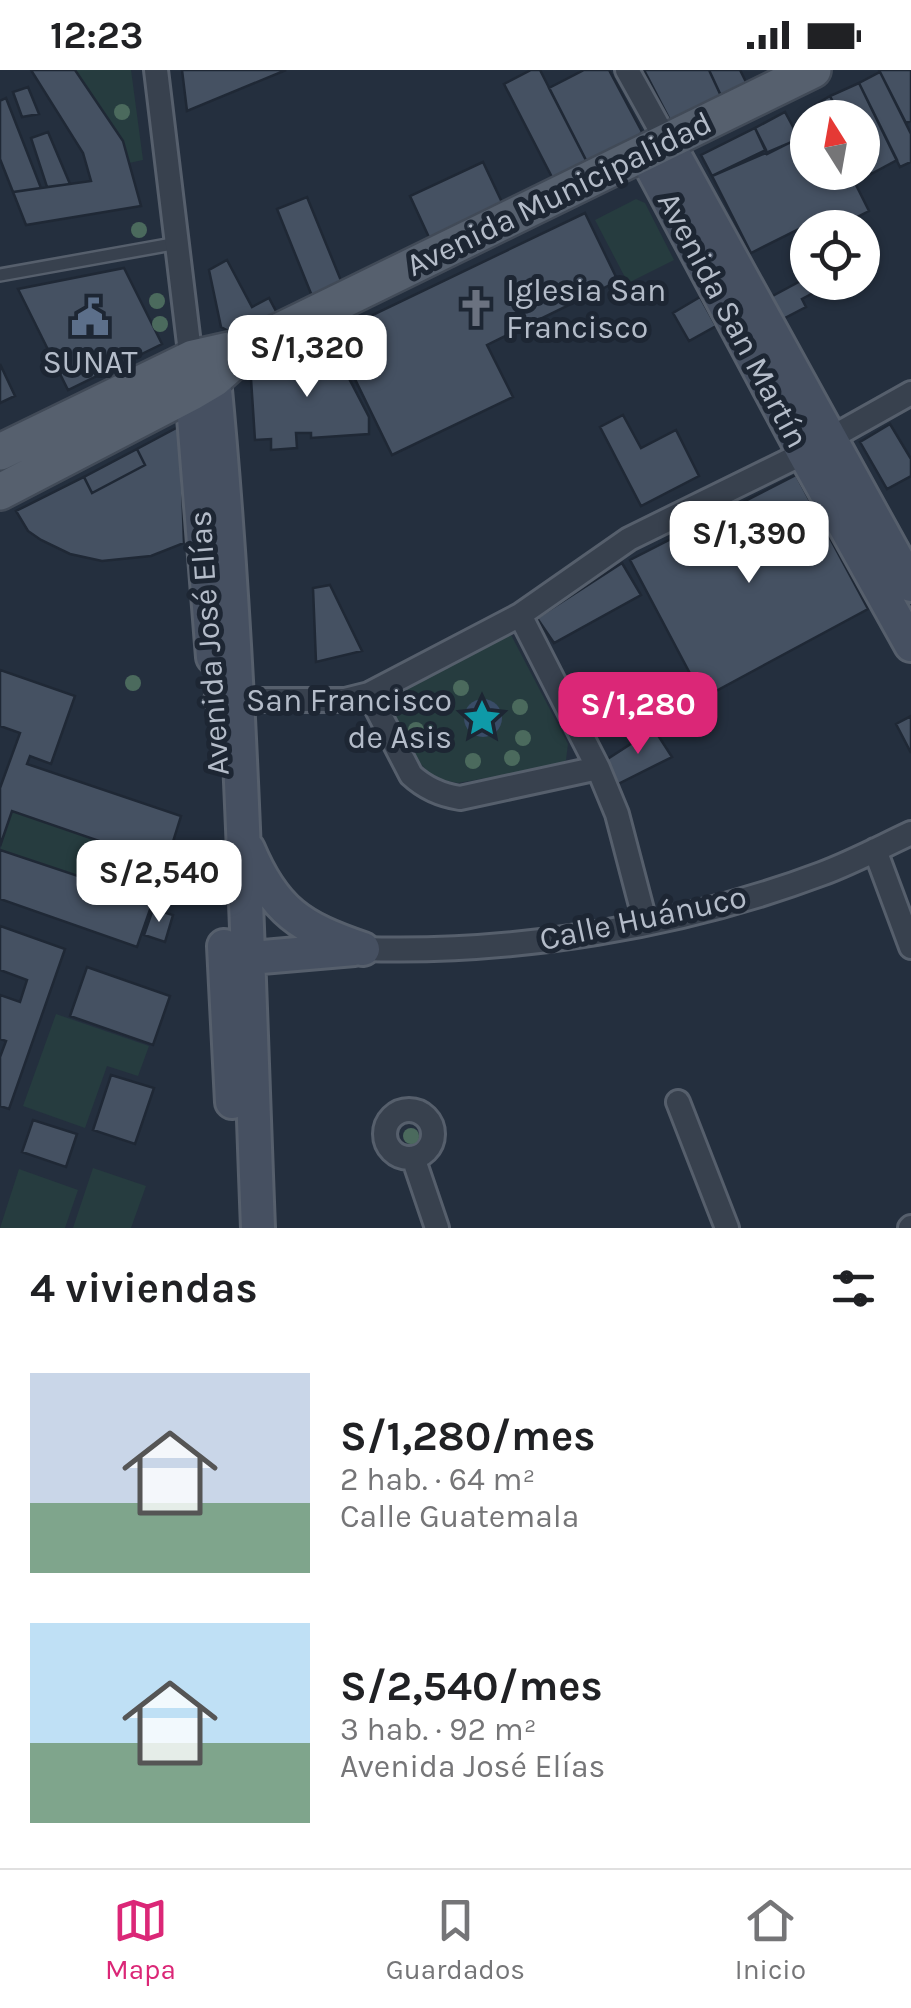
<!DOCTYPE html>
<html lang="es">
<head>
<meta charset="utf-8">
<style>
  body { margin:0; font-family:Karla,sans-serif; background:#f2f2f2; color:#202124; height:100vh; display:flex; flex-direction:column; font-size:38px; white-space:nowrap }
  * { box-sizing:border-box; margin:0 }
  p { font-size:32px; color:#757577 }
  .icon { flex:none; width:55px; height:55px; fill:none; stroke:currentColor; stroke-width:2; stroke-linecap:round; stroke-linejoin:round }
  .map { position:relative; height:1158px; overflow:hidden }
  .drawer { display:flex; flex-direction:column; background:#fff; flex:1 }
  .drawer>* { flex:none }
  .needle { width:65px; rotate:349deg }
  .fabs { position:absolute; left:790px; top:30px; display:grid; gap:20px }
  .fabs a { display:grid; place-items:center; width:90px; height:90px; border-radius:50%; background:#fff; box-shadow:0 2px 8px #0004; font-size:50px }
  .price { position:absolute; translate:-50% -85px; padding:0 22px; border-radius:20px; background:#fff; color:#222; font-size:32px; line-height:65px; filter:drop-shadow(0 2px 5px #0008) }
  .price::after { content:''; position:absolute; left:50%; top:60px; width:30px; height:22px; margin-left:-15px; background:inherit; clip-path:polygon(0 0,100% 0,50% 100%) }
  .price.active { background:#db2777; color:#fff }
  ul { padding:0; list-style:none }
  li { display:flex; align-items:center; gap:30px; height:250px; padding:0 30px }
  li span { display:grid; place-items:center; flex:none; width:280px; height:200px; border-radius:0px; color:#555 }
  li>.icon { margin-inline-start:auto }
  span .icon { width:120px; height:120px; fill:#fffc; stroke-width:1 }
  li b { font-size:42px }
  h2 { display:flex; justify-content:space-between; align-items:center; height:120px; padding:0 30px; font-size:42px }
  .status { display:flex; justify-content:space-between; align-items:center; height:70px; padding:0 50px; background:#fff; direction:ltr }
  .status svg { height:28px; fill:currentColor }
  .tab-bar { display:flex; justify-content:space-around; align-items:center; height:140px; border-top:2px solid #e0e0e0; background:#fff; font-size:28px; color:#757577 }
  .tab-bar a { display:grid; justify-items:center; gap:5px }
  .tab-bar .active { color:#db2777 }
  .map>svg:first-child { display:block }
  .green { fill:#263c3f }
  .water { fill:#394c67 }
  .building { fill:#455162; stroke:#1f2835; stroke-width:2.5 }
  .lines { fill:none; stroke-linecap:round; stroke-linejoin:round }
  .lane-casing { stroke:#565f6c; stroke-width:16 }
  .street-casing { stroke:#565f6c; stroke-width:28 }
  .secondary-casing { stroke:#565f6c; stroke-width:38 }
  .primary-casing { stroke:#414a57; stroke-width:40 }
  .lane { stroke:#38414e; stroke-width:11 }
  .street { stroke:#38414e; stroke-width:22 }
  .secondary { stroke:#465061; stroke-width:32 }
  .primary { stroke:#56606e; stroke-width:35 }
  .tree { fill:#4b6a5d }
  .labels { text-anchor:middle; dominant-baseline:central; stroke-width:10; stroke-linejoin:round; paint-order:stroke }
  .street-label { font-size:32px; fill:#b4bcc9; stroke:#1d2633 }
  .poi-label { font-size:32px; fill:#b4bcc9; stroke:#1d2633; text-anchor:start }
</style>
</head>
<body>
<div class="status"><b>12:23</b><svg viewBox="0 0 49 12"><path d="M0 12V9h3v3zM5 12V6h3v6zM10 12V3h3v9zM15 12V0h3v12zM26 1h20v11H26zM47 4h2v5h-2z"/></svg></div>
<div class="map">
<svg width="911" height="1158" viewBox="0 0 911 1158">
  <rect width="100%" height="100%" fill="#242f3e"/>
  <path class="green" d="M75,0H131L143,90L129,93L123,71Z
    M636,129L645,133L674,190L628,213L595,150Z
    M506,561L510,563L568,674L566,690L559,695L458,713L443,710L430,704L419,692L389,639L391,621Z
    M12,741L166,794L153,831L0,780Z
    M56,944L149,976L138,1006L107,996L85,1058L23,1036Z
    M93,1098L146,1116L131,1158H73Z
    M19,1099L78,1120L65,1158H0Z"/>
  <path class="water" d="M464 648a19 19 0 1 1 38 0a19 19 0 1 1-38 0Z"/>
  <path class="building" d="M31,0H75L123,71L141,136L26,155L13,122L91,111L83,83Z
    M182,0H286L187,41Z
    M531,0H540L589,96L555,113L504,14Z
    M584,0H609L642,62L630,75L589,96L549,18Z
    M644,0H709L722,28L672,54Z
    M709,0H740L748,16L722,28Z
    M879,0H911V51L906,53Z
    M880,2L911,64V92L900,97L859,13Z
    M859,13L897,90L871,104L862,89V48H841L830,26Z
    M28,17L39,44L22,47L13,22Z
    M830,26L841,48H822L815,35Z
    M6,28L41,118L13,122L0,89V31Z
    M785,42L799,68L767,84L755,58Z
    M755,58L766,80L712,106L701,85Z
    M48,62L70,114L47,117L31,68Z
    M796,70L799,76L808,72V102H838L841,107L850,103L869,141L851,150L848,145L823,158H815L813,152L751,183L712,106Z
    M483,92L507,143L433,176L410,126Z
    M307,127L344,218L314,231L277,139Z
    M585,143L618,211L487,275L513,327L392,385L333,264Z
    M227,190L252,237L269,228L278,245L236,265L221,257L209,200Z
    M124,198L162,274L68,320L18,219Z
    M808,207V212L828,215L802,229L806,237L779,251L767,229Z
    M700,227L716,256L689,271L673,243Z
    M333,269L344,289L340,291L369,347V364L311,368V363H296L297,378L271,380V369L255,370L251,309Z
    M0,294L15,326L0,333Z
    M623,345L641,378L676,360L699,406L641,436L600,357Z
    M890,354L911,389V406L887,419L860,372Z
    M180,356L184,473L151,486L102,491L70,484L41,470L28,461L16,441L84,407L92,423L145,395L137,379Z
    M137,379L145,395L92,423L84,407Z
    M796,405L868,539L703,628L630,490Z
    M622,493L641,525L554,573L537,548Z
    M330,515L362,581L316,592L313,518Z
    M0,600L75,626L51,694L30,686L27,694L181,746L166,794L12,741L0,776V718L20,663L0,656Z
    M911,646V683L896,654Z
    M654,659L672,687L618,714L606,690Z
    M0,780L153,831L137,877L0,829Z
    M153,839L173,845L165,872L144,865Z
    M0,856L65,879L9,1039L0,1036V987L6,971L0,969V925L20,932L27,910L0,900Z
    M87,897L170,926L153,975L70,946Z
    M111,1005L154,1018L135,1074L93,1060Z
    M33,1050L77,1064L66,1097L22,1082Z"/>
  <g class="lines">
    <g class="lane-casing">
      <path id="lane" d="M0,205L178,173"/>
    </g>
    <g class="street-casing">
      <path id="street" d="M156,0L192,299
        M627,0L667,72
        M520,545L598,698L617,744L645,851
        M369,624L411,705C425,718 440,725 460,728L598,698
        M216,630H345L369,624L520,545L629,469L804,383L911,323
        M875,780L911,877
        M363,879C513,884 680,857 821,804C851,793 881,777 911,763
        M678,1032L727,1158
        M385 1064a24 24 0 1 1 48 0a24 24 0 1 1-48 0Z
        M416,1096L437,1158
        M910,1158L911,1157"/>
    </g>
    <g class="secondary-casing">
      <path id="secondary" d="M667,72L911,515
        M644,83L804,383L911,575
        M214,309C241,591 247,875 258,1158
        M192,322L213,587
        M248,779C274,841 301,858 363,879
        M224,876L232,1032
        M228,890L354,879"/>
    </g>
    <g class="primary-casing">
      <path id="primary" d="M0,382L193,288L251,275L813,0
        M0,422L192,322L214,309L251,276"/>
    </g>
    <use href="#lane" class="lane"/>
    <use href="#street" class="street"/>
    <use href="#secondary" class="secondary"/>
    <use href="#primary" class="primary"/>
  </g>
  <g class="tree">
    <circle cx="122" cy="42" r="8"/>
    <circle cx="139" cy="160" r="8"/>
    <circle cx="157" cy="231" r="8"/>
    <circle cx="160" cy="254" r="8"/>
    <circle cx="133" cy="613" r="8"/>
    <circle cx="461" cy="618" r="8"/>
    <circle cx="443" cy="637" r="8"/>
    <circle cx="520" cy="637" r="8"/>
    <circle cx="416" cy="660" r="8"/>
    <circle cx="523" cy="668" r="8"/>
    <circle cx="512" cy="688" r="8"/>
    <circle cx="473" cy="691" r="8"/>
    <circle cx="92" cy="791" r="8"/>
    <circle cx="411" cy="1066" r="8"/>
  </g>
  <defs>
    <g id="church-bare" transform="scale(3)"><path d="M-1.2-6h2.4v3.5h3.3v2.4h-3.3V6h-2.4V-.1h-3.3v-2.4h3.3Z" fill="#6b7280" stroke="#1d2633" stroke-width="2.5" paint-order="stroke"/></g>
    <g id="civic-bare" transform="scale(3)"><path d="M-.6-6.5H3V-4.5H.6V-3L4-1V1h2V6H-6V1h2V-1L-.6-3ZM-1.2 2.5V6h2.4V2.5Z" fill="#5c6f8a" stroke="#1d2633" stroke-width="2.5" paint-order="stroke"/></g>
    <g id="sight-bare" transform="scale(3)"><path d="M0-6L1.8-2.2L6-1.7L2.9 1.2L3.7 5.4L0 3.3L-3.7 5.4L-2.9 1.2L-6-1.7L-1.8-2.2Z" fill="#0f9aa8" stroke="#1d2633" stroke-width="2.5" paint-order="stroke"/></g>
  </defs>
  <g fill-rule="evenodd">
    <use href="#church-bare" x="476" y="238"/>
    <use href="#civic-bare" x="90" y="247"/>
    <use href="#sight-bare" x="482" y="648"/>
  </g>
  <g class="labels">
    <g class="street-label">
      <text transform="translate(559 124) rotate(-26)">Avenida Municipalidad</text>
      <text transform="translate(733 250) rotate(62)">Avenida San Martín</text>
      <text transform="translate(209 573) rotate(-94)">Avenida José Elías</text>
      <text transform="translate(643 848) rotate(-12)">Calle Huánuco</text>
    </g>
    <g class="poi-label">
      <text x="506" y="220">Iglesia San<tspan x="506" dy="37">Francisco</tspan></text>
      <text x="90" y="292" text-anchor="middle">SUNAT</text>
      <text x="452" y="630" text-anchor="end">San Francisco<tspan x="452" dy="37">de Asis</tspan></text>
    </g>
  </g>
</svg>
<div class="fabs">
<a><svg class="needle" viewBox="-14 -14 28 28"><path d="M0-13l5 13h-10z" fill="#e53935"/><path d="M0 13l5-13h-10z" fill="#757577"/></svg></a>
<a><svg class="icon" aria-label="locate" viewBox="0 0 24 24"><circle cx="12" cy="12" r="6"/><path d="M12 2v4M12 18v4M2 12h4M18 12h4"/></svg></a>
</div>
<b class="price" style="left:307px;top:330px">S/1,320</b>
<b class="price" style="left:749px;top:516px">S/1,390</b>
<b class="price active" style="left:638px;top:687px">S/1,280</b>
<b class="price" style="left:159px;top:855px">S/2,540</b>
</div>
<section class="drawer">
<h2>4 viviendas<svg class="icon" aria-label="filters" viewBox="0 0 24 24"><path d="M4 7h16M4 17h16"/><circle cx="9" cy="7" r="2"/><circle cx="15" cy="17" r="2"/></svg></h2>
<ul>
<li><span style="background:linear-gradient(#c9d6e8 65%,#7fa58c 0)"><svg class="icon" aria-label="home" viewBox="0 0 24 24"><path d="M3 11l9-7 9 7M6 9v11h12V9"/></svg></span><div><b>S/1,280/mes</b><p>2 hab. · 64 m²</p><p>Calle Guatemala</p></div></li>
<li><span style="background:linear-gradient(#bfe0f5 60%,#7fa58c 0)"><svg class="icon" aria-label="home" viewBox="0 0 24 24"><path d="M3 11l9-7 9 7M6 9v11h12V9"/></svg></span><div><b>S/2,540/mes</b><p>3 hab. · 92 m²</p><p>Avenida José Elías</p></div></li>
</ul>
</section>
<nav class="tab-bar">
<a class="active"><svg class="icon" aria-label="map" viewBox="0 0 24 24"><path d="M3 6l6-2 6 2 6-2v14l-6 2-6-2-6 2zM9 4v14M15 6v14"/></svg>Mapa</a>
<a><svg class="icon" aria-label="saved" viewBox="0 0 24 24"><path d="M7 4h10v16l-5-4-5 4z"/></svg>Guardados</a>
<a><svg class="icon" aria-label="home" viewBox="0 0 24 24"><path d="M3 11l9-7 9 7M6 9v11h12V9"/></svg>Inicio</a>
</nav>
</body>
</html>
